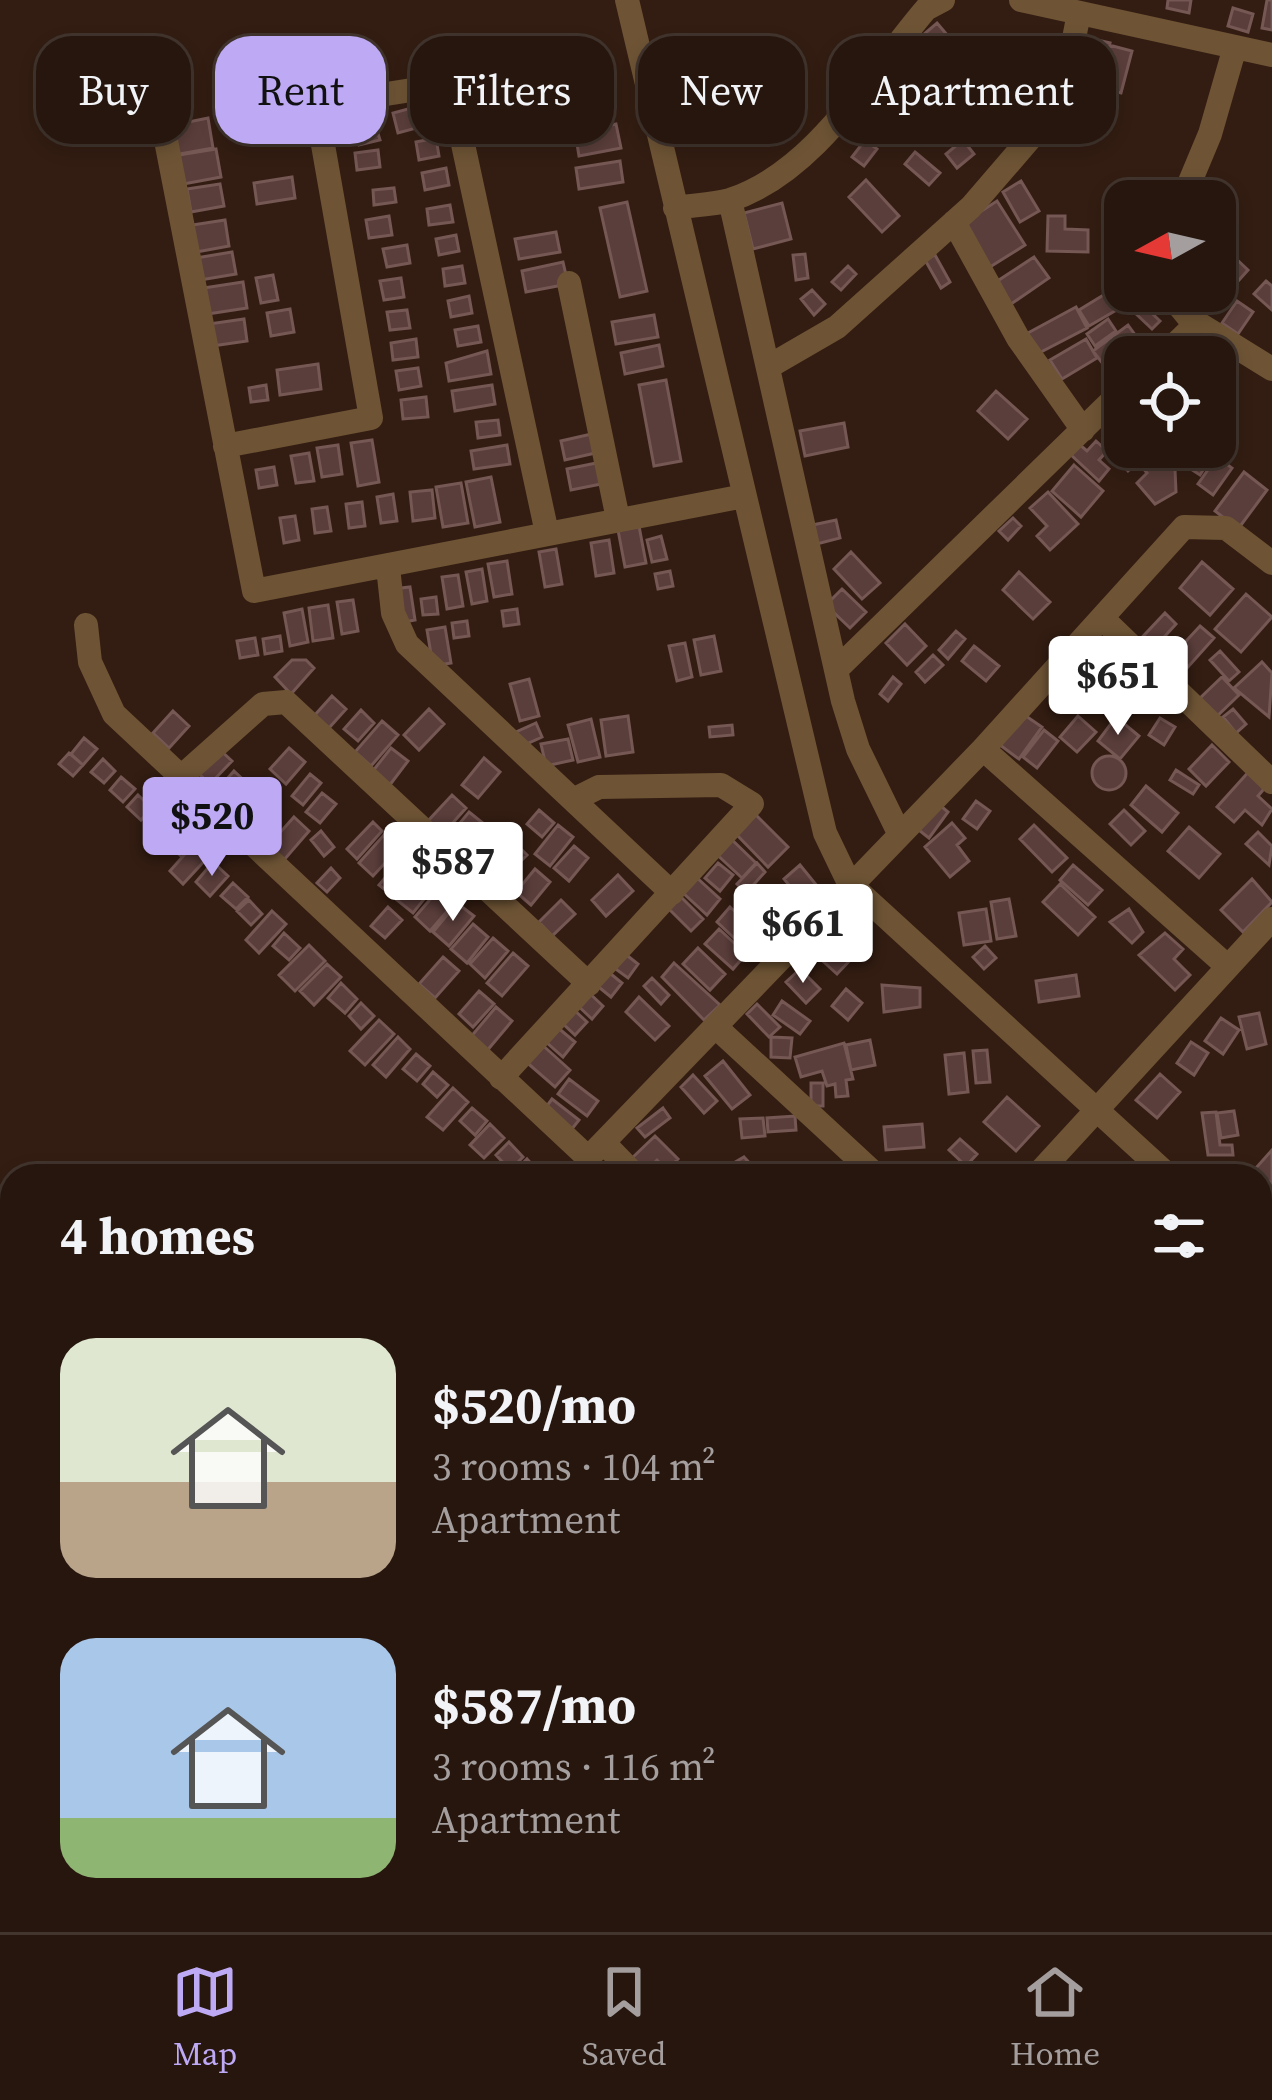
<!DOCTYPE html>
<html lang="en">
<head>
<meta charset="utf-8">
<style>
  body { margin:0; font-family:"Source Serif 4",serif; background:#2e1f17; color:#f1f3f6; height:100vh; display:flex; flex-direction:column; font-size:45px; white-space:nowrap }
  * { box-sizing:border-box; margin:0 }
  p { font-size:39px; color:#a49f9e }
  .icon { flex:none; width:66px; height:66px; fill:none; stroke:currentColor; stroke-width:2; stroke-linecap:round; stroke-linejoin:round }
  .map { position:relative; flex:1; overflow:hidden }
  .drawer { position:absolute; left:0px; top:1164px; width:1272px; height:768px; display:flex; flex-direction:column; background:#26160e; border-radius:36px 36px 0 0; box-shadow:0 6px 18px #0003,0 0 0 3px #42352e }
  .drawer>* { flex:none }
  .banner { position:absolute; left:36px; top:36px; width:1200px; height:108px; display:flex; gap:24px }
  .needle { width:78px; rotate:262deg }
  .tools { position:absolute; left:1104px; top:180px; display:grid; gap:24px }
  .tools a { display:grid; place-items:center; width:132px; height:132px; border-radius:24px; background:#26160e; box-shadow:0 6px 18px #0003,0 0 0 3px #42352e; font-size:60px }
  .price { position:absolute; translate:-50% -102px; padding:0 27px; border-radius:12px; background:#fff; color:#222; font-size:39px; line-height:78px; filter:drop-shadow(0 3px 6px #0008) }
  .price::after { content:''; position:absolute; left:50%; top:72px; width:36px; height:27px; margin-left:-18px; background:inherit; clip-path:polygon(0 0,100% 0,50% 100%) }
  .price.active { background:#bea9f5; color:#111 }
  ul { padding:0; list-style:none }
  li { display:flex; align-items:center; gap:36px; height:300px; padding:0 60px }
  li span { display:grid; place-items:center; flex:none; width:336px; height:240px; border-radius:36px; color:#555 }
  li>.icon { margin-inline-start:auto }
  span .icon { width:144px; height:144px; fill:#fffc; stroke-width:1 }
  li b { font-size:51px }
  h2 { display:flex; justify-content:space-between; align-items:center; height:144px; padding:0 60px; font-size:51px }
  .chip { padding:0 42px; border-radius:36px; background:#26160e; box-shadow:0 6px 18px #0003,0 0 0 3px #42352e; font-size:42px; line-height:108px }
  .chip.active { background:#bea9f5; color:#111 }
  .tab-bar { display:flex; justify-content:space-around; align-items:center; height:168px; border-top:3px solid #42352e; background:#26160e; font-size:33px; color:#a49f9e }
  .tab-bar a { display:grid; justify-items:center; gap:6px }
  .tab-bar .active { color:#bea9f5 }
  .map>svg:first-child { display:block }
  .building { fill:#5a3e3b; stroke:#755754; stroke-width:3 }
  .lines { fill:none; stroke-linecap:round; stroke-linejoin:round }
  .minor { stroke:#6e5435; stroke-width:24 }
</style>
</head>
<body>
<div class="map">
<svg width="1272" height="1932" viewBox="0 0 1272 1932">
  <rect width="100%" height="100%" fill="#331d12"/>
  <path class="building" d="M1168,0H1191L1189,13L1167,8Z
    M1267,0H1272V30L1262,28Z
    M1233,8L1253,14L1248,32L1228,26Z
    M937,23L965,56L944,74L916,41Z
    M1084,37L1110,43L1100,87L1074,81Z
    M1109,45L1132,51L1121,93L1098,87Z
    M983,49L1005,68L974,102L953,83Z
    M884,67L908,86L896,102L872,83Z
    M868,91L892,117L878,131L854,104Z
    M1062,96L1082,104L1072,128L1053,120Z
    M430,103L435,123L398,133L393,113Z
    M208,118L213,148L174,155L169,126Z
    M375,124L380,140L359,145L355,129Z
    M616,124L621,148L579,156L575,132Z
    M436,138L439,156L419,160L416,142Z
    M865,140L877,149L864,166L852,157Z
    M963,140L974,154L957,168L946,154Z
    M216,149L221,177L178,185L173,156Z
    M378,150L380,167L357,170L355,153Z
    M915,152L940,173L929,185L905,164Z
    M620,161L623,182L579,189L576,168Z
    M446,168L449,185L425,190L422,173Z
    M292,177L295,198L257,204L254,183Z
    M866,180L899,216L882,232L849,197Z
    M1021,181L1039,211L1020,222L1003,192Z
    M220,184L224,206L191,212L187,189Z
    M394,188L396,202L374,205L373,190Z
    M997,201L1025,245L990,267L963,223Z
    M627,202L647,291L620,297L600,208Z
    M782,203L791,239L753,249L744,213Z
    M450,205L453,222L429,225L427,209Z
    M389,216L392,235L369,238L366,220Z
    M1048,216H1065V229L1088,230V252L1047,251Z
    M225,220L229,246L191,253L186,226Z
    M556,232L560,252L519,259L515,239Z
    M456,235L459,251L439,255L436,239Z
    M407,245L410,263L387,267L383,249Z
    M232,252L236,274L194,281L190,259Z
    M805,254L808,278L796,280L793,255Z
    M1231,254L1248,270L1214,308L1197,293L1215,291V272Z
    M935,255L950,282L941,288L925,260Z
    M1034,257L1049,278L1011,304L996,282Z
    M563,262L568,284L526,292L522,271Z
    M462,266L465,283L445,286L443,269Z
    M848,266L856,274L841,290L832,282Z
    M273,275L278,300L261,303L256,278Z
    M401,278L404,297L384,300L380,281Z
    M1266,281L1272,286V310L1254,294Z
    M243,282L247,308L201,315L197,289Z
    M812,290L825,304L814,315L801,299Z
    M1110,291L1120,308L1089,326L1079,310Z
    M469,296L472,313L451,317L448,301Z
    M1237,301L1253,312L1238,334L1222,323Z
    M1141,303L1160,321L1152,329L1133,311Z
    M1076,307L1087,328L1037,354L1026,334Z
    M290,309L294,332L271,336L267,313Z
    M407,310L410,328L390,330L387,312Z
    M654,315L658,337L616,344L612,322Z
    M244,319L247,341L212,346L209,324Z
    M1108,319L1116,331L1095,346L1087,334Z
    M1128,325L1138,339L1103,364L1093,351Z
    M478,326L481,342L458,346L455,330Z
    M416,339L418,357L393,360L391,343Z
    M1086,339L1097,358L1062,379L1050,360Z
    M659,345L663,366L625,374L621,353Z
    M487,351L491,374L449,381L446,363Z
    M318,364L321,389L280,395L277,370Z
    M418,368L421,386L399,390L396,371Z
    M666,380L681,461L654,466L639,385Z
    M266,385L268,400L251,402L249,388Z
    M492,385L495,404L455,411L452,391Z
    M996,391L1027,419L1008,439L978,411Z
    M426,397L428,417L403,419L401,400Z
    M498,420L500,435L478,438L476,422Z
    M844,423L848,447L805,456L800,431Z
    M600,432L604,451L565,460L561,441Z
    M372,440L379,482L358,486L351,443Z
    M1096,441L1107,451L1099,460L1109,469L1099,481L1070,454L1079,444L1087,451Z
    M338,445L342,474L322,477L317,448Z
    M507,445L510,464L474,469L471,451Z
    M1133,447H1174L1176,492L1155,504L1137,483L1147,473L1138,462L1128,471L1119,461Z
    M1194,447L1212,456L1200,475L1183,464Z
    M309,453L314,481L296,483L291,456Z
    M1217,457L1232,468L1213,495L1198,484Z
    M606,461L611,482L571,490L567,469Z
    M1074,465L1103,491L1081,517L1052,491Z
    M274,467L277,485L259,488L256,470Z
    M1244,472L1267,490L1238,529L1215,511Z
    M491,477L500,522L475,527L466,482Z
    M461,483L468,523L443,527L436,487Z
    M432,490L435,518L413,521L410,492Z
    M1048,492L1078,524L1050,550L1037,536L1047,526L1030,508Z
    M393,494L397,521L381,523L377,497Z
    M362,502L365,526L349,528L346,504Z
    M327,507L331,531L315,533L312,509Z
    M295,516L299,540L284,543L280,518Z
    M1013,518L1021,526L1008,540L999,531Z
    M836,520L840,538L813,545L808,526Z
    M639,526L646,563L625,567L618,530Z
    M661,536L667,559L652,562L647,540Z
    M609,540L614,573L596,576L591,543Z
    M556,549L562,584L545,587L539,552Z
    M851,552L880,583L862,599L834,569Z
    M507,561L512,594L494,597L488,564Z
    M1202,562L1233,589L1210,615L1180,588Z
    M482,569L487,601L472,604L466,572Z
    M670,571L673,586L658,589L655,574Z
    M1019,572L1050,602L1033,619L1003,590Z
    M458,575L463,606L447,609L442,577Z
    M410,587L415,620L398,623L392,589Z
    M842,589L866,612L850,628L826,605Z
    M1246,594L1272,617L1241,652L1215,629Z
    M436,597L438,614L423,615L421,599Z
    M353,600L358,631L342,634L337,602Z
    M328,605L333,638L313,641L309,608Z
    M302,609L308,642L290,646L284,613Z
    M517,609L519,624L504,626L502,611Z
    M1165,613L1176,624L1145,658L1133,647Z
    M467,621L469,636L454,638L452,623Z
    M905,624L926,646L907,665L886,643Z
    M1200,626L1214,638L1178,678L1164,665Z
    M445,627L451,663L433,666L427,630Z
    M956,631L965,639L948,659L939,650Z
    M280,636L282,651L265,654L263,639Z
    M714,636L721,671L701,675L694,640Z
    M255,638L258,655L240,658L237,641Z
    M685,643L692,677L677,681L669,646Z
    M974,646L999,666L986,681L962,661Z
    M1220,651L1239,672L1229,681L1210,660Z
    M933,655L943,665L925,682L916,672Z
    M292,660H306L314,668L291,694L275,677Z
    M1081,661L1095,673L1082,687L1069,676Z
    M1262,662L1272,673L1269,717L1234,688Z
    M893,677L901,684L888,701L880,694Z
    M1222,677L1239,695L1215,718L1198,700Z
    M529,679L539,716L520,721L510,684Z
    M1067,681L1093,701L1085,711L1059,691Z
    M332,696L346,709L328,729L314,716Z
    M429,709L444,724L419,750L404,735Z
    M1233,709L1246,724L1236,733L1223,717Z
    M361,710L374,723L358,741L344,729Z
    M173,711L189,726L169,748L153,733Z
    M1023,714L1042,727L1019,759L1000,745Z
    M628,716L633,752L606,756L601,720Z
    M1078,716L1096,732L1077,752L1060,737Z
    M1116,717L1139,736L1120,759L1098,741Z
    M1160,718L1175,727L1164,745L1149,735Z
    M591,719L600,757L578,762L568,725Z
    M382,721L398,735L371,766L355,752Z
    M536,723L542,737L522,746L516,732Z
    M732,725L733,735L710,737L709,727Z
    M1044,730L1058,741L1037,768L1023,757Z
    M84,738L97,749L83,765L71,754Z
    M568,739L573,760L546,766L541,744Z
    M1212,745L1229,762L1206,786L1189,769Z
    M289,748L305,762L286,784L270,769Z
    M391,748L408,761L389,786L372,772Z
    M219,749L232,761L210,784L197,772Z
    M69,753L83,765L73,776L59,764Z
    M1092 773a17 17 0 1 1 34 0a17 17 0 1 1-34 0Z
    M484,758L500,772L478,798L462,785Z
    M103,759L115,771L104,783L91,772Z
    M1252,768L1269,783L1258,796L1272,809L1262,825L1245,810L1234,822L1217,807Z
    M1176,770L1199,785L1193,794L1170,780Z
    M234,771L249,785L230,807L215,793Z
    M310,774L321,783L303,805L292,796Z
    M121,777L135,789L123,802L110,790Z
    M1146,786L1178,813L1162,832L1131,805Z
    M322,793L336,804L320,823L306,812Z
    M138,795L152,808L141,820L127,807Z
    M452,795L466,808L442,835L427,822Z
    M935,801L948,812L929,838L915,827Z
    M976,801L990,811L977,829L963,819Z
    M539,810L554,823L542,837L527,824Z
    M1124,810L1145,831L1131,845L1110,824Z
    M469,812L484,824L470,841L455,829Z
    M755,814L788,847L768,867L736,834Z
    M155,815L169,827L159,838L146,826Z
    M294,817L309,831L284,860L268,846Z
    M373,822L382,831L357,859L347,849Z
    M952,823L965,838L957,845L969,861L950,877L925,847Z
    M558,825L573,837L550,866L535,854Z
    M1034,825L1067,858L1052,872L1020,839Z
    M1189,827L1220,854L1199,878L1168,851Z
    M488,830L503,843L479,870L464,857Z
    M175,831L189,844L180,855L166,842Z
    M321,831L334,847L324,856L311,840Z
    M1258,832L1272,846L1269,865L1246,844Z
    M384,835L399,848L373,876L359,863Z
    M727,835L756,863L742,878L713,851Z
    M513,841L527,855L518,864L504,850Z
    M194,844L208,857L183,884L170,871Z
    M574,846L588,858L569,881L554,868Z
    M404,855L418,866L394,897L379,885Z
    M213,862L228,876L210,896L196,882Z
    M718,863L733,875L720,891L705,878Z
    M757,863L765,872L746,893L737,884Z
    M800,865L818,887L802,901L784,879Z
    M1073,865L1102,890L1088,905L1060,880Z
    M331,868L340,878L327,892L317,883Z
    M535,869L550,882L531,905L516,892Z
    M422,870L437,883L413,913L397,900Z
    M618,875L633,891L606,916L592,900Z
    M696,877L720,899L707,915L682,892Z
    M1252,879L1272,902L1243,932L1221,910Z
    M233,883L248,897L236,909L221,896Z
    M1060,884L1095,917L1078,935L1043,902Z
    M440,888L455,902L430,931L415,917Z
    M754,889L785,923L770,937L739,903Z
    M791,896L805,915L791,925L777,906Z
    M681,897L703,919L691,931L669,909Z
    M1009,899L1016,936L997,939L991,902Z
    M249,900L262,914L251,925L237,911Z
    M561,900L575,914L552,936L539,922Z
    M457,903L474,916L449,946L433,932Z
    M388,907L402,920L385,938L371,926Z
    M730,907L759,934L746,949L717,922Z
    M986,909L991,941L964,945L959,913Z
    M1129,909L1143,932L1132,943L1110,922Z
    M272,911L286,924L259,953L246,940Z
    M473,924L488,937L467,963L451,949Z
    M719,929L746,954L733,969L705,944Z
    M284,933L300,948L289,960L273,946Z
    M1165,933L1183,949L1174,959L1190,975L1175,990L1139,955Z
    M835,934L856,954L837,974L816,955Z
    M493,938L508,951L485,978L470,964Z
    M309,945L325,961L295,991L279,975Z
    M985,946L996,958L984,969L973,957Z
    M698,948L725,974L710,990L683,964Z
    M513,953L528,966L502,996L487,983Z
    M624,953L638,964L628,978L613,967Z
    M443,957L459,971L435,998L419,984Z
    M674,963L720,1005L704,1020L662,977Z
    M327,964L341,977L314,1005L300,991Z
    M800,969L820,989L806,1003L786,982Z
    M606,970L622,983L611,997L595,984Z
    M1076,975L1079,996L1039,1002L1036,981Z
    M652,978L669,995L661,1004L644,986Z
    M341,983L357,999L345,1013L328,998Z
    M882,985L920,988V1007L884,1012Z
    M846,989L862,1003L848,1020L832,1006Z
    M586,990L603,1006L592,1019L575,1003Z
    M479,991L494,1004L473,1027L459,1014Z
    M639,997L669,1026L655,1040L626,1012Z
    M782,1001L810,1021L800,1034L773,1015Z
    M361,1003L374,1016L361,1029L349,1016Z
    M757,1004L780,1027L769,1037L747,1014Z
    M496,1007L512,1021L485,1053L469,1039Z
    M572,1008L587,1022L575,1035L560,1021Z
    M1259,1013L1266,1044L1247,1049L1239,1017Z
    M1221,1018L1239,1030L1223,1054L1205,1041Z
    M379,1020L394,1034L365,1065L350,1051Z
    M557,1027L575,1042L563,1057L545,1041Z
    M398,1037L410,1049L386,1077L373,1065Z
    M771,1037L792,1038L790,1058L771,1057Z
    M870,1040L875,1065L851,1070L846,1045Z
    M539,1042L570,1070L555,1087L524,1060Z
    M1191,1042L1208,1053L1194,1075L1177,1063Z
    M844,1043L853,1079L846,1080L848,1096L836,1097L835,1084L827,1086L822,1071L801,1077L795,1057Z
    M987,1050L990,1082L976,1083L973,1051Z
    M964,1053L968,1092L949,1094L945,1055Z
    M416,1054L430,1066L417,1081L403,1069Z
    M723,1061L750,1095L732,1109L705,1076Z
    M433,1072L448,1085L437,1097L423,1084Z
    M1160,1074L1180,1092L1157,1118L1136,1100Z
    M693,1075L717,1101L704,1113L681,1087Z
    M569,1079L598,1101L587,1116L558,1094Z
    M811,1083H823V1106H811Z
    M453,1088L468,1102L443,1130L427,1117Z
    M1007,1097L1039,1126L1016,1151L984,1122Z
    M552,1099L579,1120L568,1134L541,1114Z
    M472,1108L487,1121L475,1135L460,1121Z
    M663,1108L670,1118L645,1137L637,1128Z
    M1234,1111L1238,1135L1221,1138L1217,1113Z
    M1216,1112L1220,1145H1232L1233,1155H1208L1202,1113Z
    M795,1116L796,1130L768,1132L767,1118Z
    M763,1118L765,1136L742,1138L740,1119Z
    M490,1124L504,1138L484,1158L470,1145Z
    M922,1124L924,1147L886,1150L884,1127Z
    M655,1136L678,1159L667,1170L657,1160L645,1172L632,1158Z
    M960,1139L977,1154L966,1166L949,1150Z
    M509,1142L523,1157L510,1170L496,1155Z
    M1272,1150V1184L1255,1169Z
    M744,1157L755,1169L748,1176L718,1172Z
    M527,1159L543,1176H510Z
    M1260,1320L1272,1324L1271,1359L1260,1371Z"/>
  <g class="lines">
    <path class="minor" d="M627,0L825,833L849,883L1169,1176
      M1021,0L1272,55
      M162,120L254,591L744,496
      M730,200L843,701L858,749L899,833
      M1182,201L1210,134L1235,47
      M675,208C692,205 713,205 730,200C816,172 870,74 926,9L943,0
      M954,222L1018,338L1083,430
      M569,283L618,519
      M1191,319L1272,369
      M1162,357L1195,325L1167,291
      M768,367L837,327L971,207L1046,120L1067,74L1079,13
      M225,446L371,418L316,105L450,84L547,533
      M388,567L393,613L407,644L672,893
      M1102,618L1272,782
      M86,625L90,662L114,714L584,1154L594,1152L983,749L1184,527L1226,528L1272,563
      M836,670L1125,388
      M983,749L1227,966
      M181,777L263,704L286,702L589,984
      M718,1029L877,1176
      M501,1078L752,804L721,785L599,787L573,800
      M604,1143L636,1176
      M1036,1176L1272,919
      M1260,1255L1272,1265
      M1260,1419L1272,1408
      M0,1563L12,1574
      M386,1920L398,1932"/>
  </g>
</svg>
<div class="tools">
<a><svg class="needle" viewBox="-14 -14 28 28"><path d="M0-13l5 13h-10z" fill="#e53935"/><path d="M0 13l5-13h-10z" fill="#a49f9e"/></svg></a>
<a><svg class="icon" aria-label="locate" viewBox="0 0 24 24"><circle cx="12" cy="12" r="6"/><path d="M12 2v4M12 18v4M2 12h4M18 12h4"/></svg></a>
</div>
<b class="price" style="left:1118px;top:738px">$651</b>
<b class="price active" style="left:212px;top:879px">$520</b>
<b class="price" style="left:453px;top:924px">$587</b>
<b class="price" style="left:803px;top:986px">$661</b>
<div class="banner">
<a class="chip">Buy</a>
<a class="chip active">Rent</a>
<a class="chip">Filters</a>
<a class="chip">New</a>
<a class="chip">Apartment</a>
</div>
<section class="drawer">
<h2>4 homes<svg class="icon" aria-label="filters" viewBox="0 0 24 24"><path d="M4 7h16M4 17h16"/><circle cx="9" cy="7" r="2"/><circle cx="15" cy="17" r="2"/></svg></h2>
<ul>
<li><span style="background:linear-gradient(#dfe7d0 60%,#b9a48a 0)"><svg class="icon" aria-label="home" viewBox="0 0 24 24"><path d="M3 11l9-7 9 7M6 9v11h12V9"/></svg></span><div><b>$520/mo</b><p>3 rooms · 104 m²</p><p>Apartment</p></div></li>
<li><span style="background:linear-gradient(#a9c7e8 75%,#8fb573 0)"><svg class="icon" aria-label="home" viewBox="0 0 24 24"><path d="M3 11l9-7 9 7M6 9v11h12V9"/></svg></span><div><b>$587/mo</b><p>3 rooms · 116 m²</p><p>Apartment</p></div></li>
</ul>
</section>
</div>
<nav class="tab-bar">
<a class="active"><svg class="icon" aria-label="map" viewBox="0 0 24 24"><path d="M3 6l6-2 6 2 6-2v14l-6 2-6-2-6 2zM9 4v14M15 6v14"/></svg>Map</a>
<a><svg class="icon" aria-label="saved" viewBox="0 0 24 24"><path d="M7 4h10v16l-5-4-5 4z"/></svg>Saved</a>
<a><svg class="icon" aria-label="home" viewBox="0 0 24 24"><path d="M3 11l9-7 9 7M6 9v11h12V9"/></svg>Home</a>
</nav>
</body>
</html>
